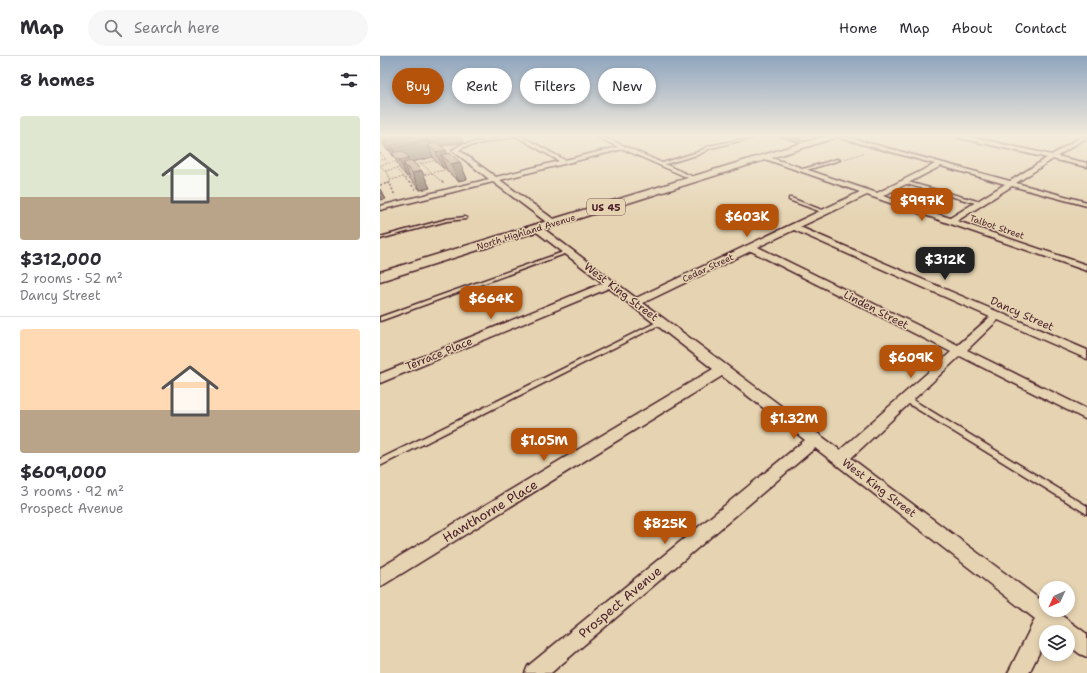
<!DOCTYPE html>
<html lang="en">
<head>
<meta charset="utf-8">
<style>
  body { margin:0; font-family:"Shantell Sans",sans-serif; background:#f7f7f7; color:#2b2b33; height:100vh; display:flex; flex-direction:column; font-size:15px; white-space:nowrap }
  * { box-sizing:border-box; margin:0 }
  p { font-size:13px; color:#7c7c81 }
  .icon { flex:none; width:22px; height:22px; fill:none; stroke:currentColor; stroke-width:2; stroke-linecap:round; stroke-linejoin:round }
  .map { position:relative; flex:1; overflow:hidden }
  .sheet { display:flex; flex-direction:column; background:#fff; width:380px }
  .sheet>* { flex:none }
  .top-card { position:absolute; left:12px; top:12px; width:380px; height:36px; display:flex; gap:8px }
  .needle { width:26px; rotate:226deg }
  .buttons { position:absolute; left:659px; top:525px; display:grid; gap:8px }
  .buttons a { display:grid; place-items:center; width:36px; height:36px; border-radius:50%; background:#fff; box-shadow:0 2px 6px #0003; font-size:20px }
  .price { position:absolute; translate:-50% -34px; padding:0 9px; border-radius:8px; background:#b45309; color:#fff; font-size:13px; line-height:26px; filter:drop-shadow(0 1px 2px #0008) }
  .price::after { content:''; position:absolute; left:50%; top:24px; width:12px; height:9px; margin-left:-6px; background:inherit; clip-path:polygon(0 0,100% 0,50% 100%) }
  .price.current { background:#222; color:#fff }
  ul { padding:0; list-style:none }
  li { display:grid; align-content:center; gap:8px; height:212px; padding:0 20px }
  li+li { border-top:1px solid #e1e1e2 }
  li span { display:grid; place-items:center; height:124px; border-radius:4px; color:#555 }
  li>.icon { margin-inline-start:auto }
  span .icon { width:72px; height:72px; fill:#fffc; stroke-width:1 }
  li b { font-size:17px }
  h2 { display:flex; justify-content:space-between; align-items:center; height:48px; padding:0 20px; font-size:17px }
  .pill { padding:0 14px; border-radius:18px; background:#fff; box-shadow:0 2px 6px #0003; font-size:14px; line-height:36px }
  .pill.current { background:#b45309; color:#fff }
  header { display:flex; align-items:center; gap:24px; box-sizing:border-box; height:56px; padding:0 20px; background:#fff; border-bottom:1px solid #e1e1e2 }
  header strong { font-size:19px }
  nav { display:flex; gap:22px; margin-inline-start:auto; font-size:14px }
  .search { width:280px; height:36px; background:#f7f7f7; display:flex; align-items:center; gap:10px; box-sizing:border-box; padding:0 14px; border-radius:22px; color:#7c7c81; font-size:15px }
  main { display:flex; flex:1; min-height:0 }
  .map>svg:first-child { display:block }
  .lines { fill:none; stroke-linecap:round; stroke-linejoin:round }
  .lane-casing { stroke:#4a1f2b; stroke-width:3 }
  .street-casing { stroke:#4a1f2b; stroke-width:3 }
  .secondary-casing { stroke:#4a1f2b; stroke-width:3 }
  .primary-casing { stroke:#4a1f2b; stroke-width:3 }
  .path-far1 { stroke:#4a1f2b; stroke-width:1; stroke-dasharray:1.5 1.5; stroke-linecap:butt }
  .path { stroke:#4a1f2b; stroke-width:1.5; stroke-dasharray:2 2; stroke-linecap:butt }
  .lane { fill:#e5d3b1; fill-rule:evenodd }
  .street { fill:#e5d3b1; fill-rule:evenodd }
  .secondary { fill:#e5d3b1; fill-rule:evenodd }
  .primary { fill:#e5d3b1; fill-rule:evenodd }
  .wall { fill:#a08a78; stroke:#4a1f2b }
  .shaded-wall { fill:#827162; stroke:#4a1f2b }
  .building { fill:#baa18c; stroke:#4a1f2b }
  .labels { text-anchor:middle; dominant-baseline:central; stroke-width:3; stroke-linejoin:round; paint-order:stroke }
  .far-street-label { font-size:9px; fill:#4a1f2b; stroke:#e5d3b1 }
  .shield { fill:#e5d3b1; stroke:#785553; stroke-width:1 }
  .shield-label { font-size:10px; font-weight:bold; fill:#4a1f2b }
  .street-label { font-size:11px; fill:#4a1f2b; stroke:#e5d3b1 }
  .near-street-label { font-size:13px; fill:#4a1f2b; stroke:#e5d3b1 }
</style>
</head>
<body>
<header>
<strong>Map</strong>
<div class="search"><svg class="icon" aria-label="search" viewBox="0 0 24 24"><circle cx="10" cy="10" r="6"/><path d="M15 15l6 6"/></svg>Search here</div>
<nav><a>Home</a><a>Map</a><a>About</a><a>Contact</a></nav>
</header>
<main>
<section class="sheet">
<h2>8 homes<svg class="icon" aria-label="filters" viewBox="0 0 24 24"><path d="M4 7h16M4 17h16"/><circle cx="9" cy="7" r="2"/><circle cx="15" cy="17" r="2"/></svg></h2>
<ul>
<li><span style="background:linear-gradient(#dfe7d0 65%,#b9a48a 0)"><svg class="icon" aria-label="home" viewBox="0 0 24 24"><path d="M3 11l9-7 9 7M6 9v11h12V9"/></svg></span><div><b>$312,000</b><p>2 rooms · 52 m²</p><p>Dancy Street</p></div></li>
<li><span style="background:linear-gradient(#ffd9b3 65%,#b9a48a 0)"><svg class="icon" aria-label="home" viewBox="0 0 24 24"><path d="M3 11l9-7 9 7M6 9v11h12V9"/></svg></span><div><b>$609,000</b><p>3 rooms · 92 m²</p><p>Prospect Avenue</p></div></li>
</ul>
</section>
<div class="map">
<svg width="707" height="617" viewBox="0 0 707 617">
  <rect width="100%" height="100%" fill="#e5d3b1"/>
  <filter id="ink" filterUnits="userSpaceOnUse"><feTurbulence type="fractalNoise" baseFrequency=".025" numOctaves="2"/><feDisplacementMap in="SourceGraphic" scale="8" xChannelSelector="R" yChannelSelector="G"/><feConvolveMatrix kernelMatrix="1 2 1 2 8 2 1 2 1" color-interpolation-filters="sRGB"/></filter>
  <g filter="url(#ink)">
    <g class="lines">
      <g class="lane-casing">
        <path id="lane" d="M377,80H380L331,92L320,98L282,109L279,108L318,96L329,90Z
          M401,80H404L429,87L428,88Z
          M457,103L460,104L423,115L420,114Z
          M524,125L601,146L602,147L599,148L523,127L522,126Z
          M409,142H411L447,156L444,157L409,144Z
          M85,161L87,162L86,163L67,165L0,183V181L67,163Z
          M186,195L190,196L0,265V261Z
          M281,264L284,266L283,267L0,410V403Z
          M524,341H528L707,450V458L524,345L523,343Z"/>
      </g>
      <g class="street-casing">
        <path id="street" d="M127,80H141L185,104L238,91L215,80H222L318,123L313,124L243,93L120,124L176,165V169H170L113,126L0,154V150L109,123L72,94L80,89ZM136,80L179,105L116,121L79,94L84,91Z
          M456,80H463L630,125L702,80L707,81L636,127L707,146V150L632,130L577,165L707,209V215L487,139L420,171L707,294V303L618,264L587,294L707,353V364L580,300L471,402L666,548V554H674L707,578V601L700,598L688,589V576H666V583L649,617H628L655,563L435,392L171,617H145L148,610L425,384L342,320L0,531V512L333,313L229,232L0,327V318L223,227L154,174V170H160L256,242L480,136L382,102V100H386L497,137L555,108L456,81ZM561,110L625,128L570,162L503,140ZM414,174L610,261L578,289L378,191ZM371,195L571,296L460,394L263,247Z"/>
      </g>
      <g class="secondary-casing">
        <path id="secondary" d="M576,80H588L707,107V111L580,82Z"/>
      </g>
      <g class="primary-casing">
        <path id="primary" d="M445,80H456L455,82L0,225V216Z"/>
      </g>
      <path class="path-far1" d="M0,97L6,103L0,104
        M465,103L483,97
        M41,107L63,127
        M34,109L57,104
        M16,113L29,127
        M5,115L22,111
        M42,119L69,113
        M25,123L32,122
        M10,124L24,121
        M10,127L9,119L0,109L19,105"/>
      <path class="path" d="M29,126L37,135
        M62,126L64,128
        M0,129L10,127L15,140"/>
      <use href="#lane" class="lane"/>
      <use href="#street" class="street"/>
      <use href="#secondary" class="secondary"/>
      <use href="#primary" class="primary"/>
    </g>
    <path class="wall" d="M0,80H41L43,84L41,80H81L83,86L61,90L67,98L80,106L87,123L78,125L68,116L66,112H63L55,105L53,101L33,106L50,132L40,134L31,124L29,120L27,121L20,113L14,100L12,99L10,94L8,95L6,93L0,82Z"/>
    <path class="shaded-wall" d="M0,80H41L44,86H46L43,80H45L52,92L48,89L53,101L31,106L42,115L50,132L40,134L32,117L23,108L29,120L27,121L13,92L11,90L16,100L12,97L14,101L6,85L4,83L10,94L8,95Z
      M47,80H81L83,86L52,92Z
      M66,94L72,108L80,106L87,123L78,125L71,108L61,99L66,112H63L56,96Z
      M0,133L6,143L0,144Z"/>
    <path class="building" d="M24,80H35L6,85L4,83Z
      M46,84L49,85L13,92L11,90Z
      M57,87L66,94L56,96L48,89Z
      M22,95L29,102L19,104L12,97Z
      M70,97L80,106L71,108L61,99Z
      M32,105L42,115L32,117L23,107Z"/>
  </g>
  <linearGradient id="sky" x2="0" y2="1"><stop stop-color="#8fa5be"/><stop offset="0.48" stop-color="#f3ebdc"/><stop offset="1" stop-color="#f3ebdc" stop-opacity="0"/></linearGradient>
  <rect width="707" height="166" fill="url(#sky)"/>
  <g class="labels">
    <g class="far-street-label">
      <text transform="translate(617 171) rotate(19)">Talbot Street</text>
      <text transform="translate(146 176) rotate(-17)">North Highland Avenue</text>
      <text transform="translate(328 212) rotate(-25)">Cedar Street</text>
    </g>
    <rect class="shield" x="207" y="143" width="38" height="16" rx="3"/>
    <g class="shield-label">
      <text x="226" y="151">US 45</text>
    </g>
    <g class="street-label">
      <text transform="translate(241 236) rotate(37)">West King Street</text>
      <text transform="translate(496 254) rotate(27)">Linden Street</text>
      <text transform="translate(642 258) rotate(24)">Dancy Street</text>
      <text transform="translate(59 298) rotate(-22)">Terrace Place</text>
      <text transform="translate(499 432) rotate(37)">West King Street</text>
    </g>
    <g class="near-street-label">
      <text transform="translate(110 455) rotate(-31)">Hawthorne Place</text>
      <text transform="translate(240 546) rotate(-40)">Prospect Avenue</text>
    </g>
  </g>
</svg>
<div class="buttons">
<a><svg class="needle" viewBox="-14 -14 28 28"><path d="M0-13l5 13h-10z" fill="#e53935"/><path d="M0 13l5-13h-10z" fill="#7c7c81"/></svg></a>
<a><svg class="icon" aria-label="layers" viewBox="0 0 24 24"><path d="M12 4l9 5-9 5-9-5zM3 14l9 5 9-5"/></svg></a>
</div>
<b class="price" style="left:542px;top:166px">$997K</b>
<b class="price" style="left:367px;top:182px">$603K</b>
<b class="price current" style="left:565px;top:225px">$312K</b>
<b class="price" style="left:111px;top:264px">$664K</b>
<b class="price" style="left:531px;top:323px">$609K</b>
<b class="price" style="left:414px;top:384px">$1.32M</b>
<b class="price" style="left:164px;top:406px">$1.05M</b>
<b class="price" style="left:285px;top:489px">$825K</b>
<div class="top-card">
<a class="pill current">Buy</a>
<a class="pill">Rent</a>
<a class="pill">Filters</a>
<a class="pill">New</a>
</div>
</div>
</main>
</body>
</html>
